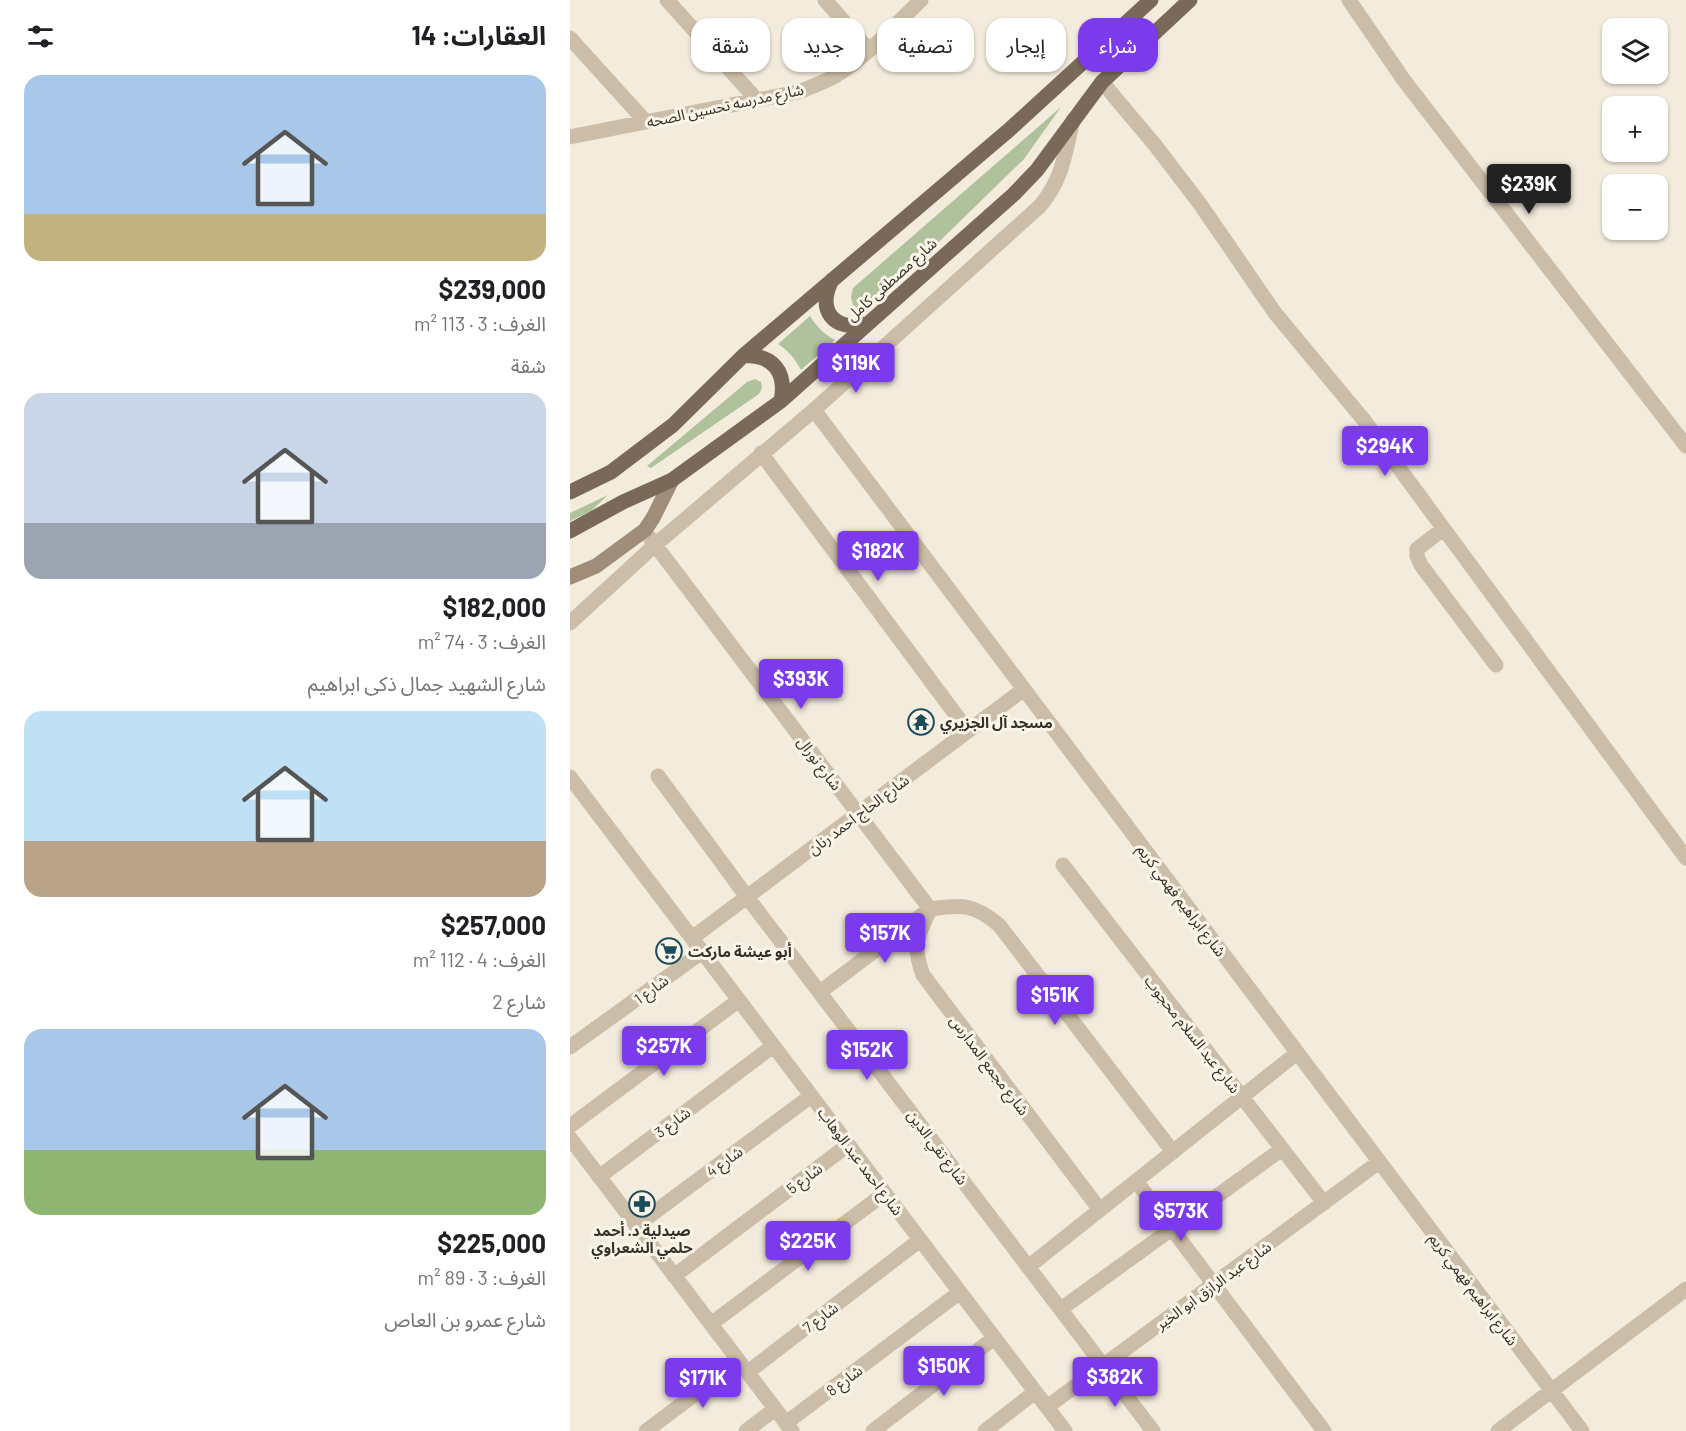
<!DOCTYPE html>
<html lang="ar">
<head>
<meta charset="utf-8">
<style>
  body { margin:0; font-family:Barlow,"Noto Sans Arabic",sans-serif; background:#f6f6f6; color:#202124; direction:rtl; height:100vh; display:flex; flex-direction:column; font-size:22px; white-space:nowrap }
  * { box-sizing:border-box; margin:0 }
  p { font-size:20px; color:#757577 }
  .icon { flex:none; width:33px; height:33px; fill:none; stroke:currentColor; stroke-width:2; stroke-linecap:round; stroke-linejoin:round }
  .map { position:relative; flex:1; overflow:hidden; direction:ltr }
  .sheet { display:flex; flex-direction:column; background:#fff; width:570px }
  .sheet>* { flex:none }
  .guide { position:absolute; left:18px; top:18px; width:570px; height:54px; direction:rtl; display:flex; gap:12px }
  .buttons { position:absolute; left:1032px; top:18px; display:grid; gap:12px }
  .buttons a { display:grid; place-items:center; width:66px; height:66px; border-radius:12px; background:#fff; box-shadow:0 2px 4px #0004; font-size:30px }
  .price { position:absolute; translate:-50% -51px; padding:0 14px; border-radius:6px; background:#7c3aed; color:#fff; font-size:20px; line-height:39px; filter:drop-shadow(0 2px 3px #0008) }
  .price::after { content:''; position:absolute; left:50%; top:36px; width:18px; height:14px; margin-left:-9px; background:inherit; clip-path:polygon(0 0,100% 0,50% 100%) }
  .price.on { background:#222; color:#fff }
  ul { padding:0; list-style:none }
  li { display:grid; align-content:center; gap:12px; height:318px; padding:0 24px }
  li span { display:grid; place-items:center; height:186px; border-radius:18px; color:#555 }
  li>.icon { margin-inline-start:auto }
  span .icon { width:108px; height:108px; fill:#fffc; stroke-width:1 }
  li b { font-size:26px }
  h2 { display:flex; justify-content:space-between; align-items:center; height:72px; padding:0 24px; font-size:26px }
  .tag { padding:0 21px; border-radius:18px; background:#fff; box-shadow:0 2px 4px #0004; font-size:21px; line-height:54px }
  .tag.on { background:#7c3aed; color:#fff }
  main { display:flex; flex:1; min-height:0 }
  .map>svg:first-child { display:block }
  .green { fill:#afc29b }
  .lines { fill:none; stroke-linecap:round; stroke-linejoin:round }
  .minor { stroke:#cbbda7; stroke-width:15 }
  .secondary { stroke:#9f8d79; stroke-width:15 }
  .primary { stroke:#7a6959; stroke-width:15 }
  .labels { text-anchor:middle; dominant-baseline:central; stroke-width:6; stroke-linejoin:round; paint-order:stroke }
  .street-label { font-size:15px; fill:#372f28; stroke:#faf5e8 }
  .poi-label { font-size:15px; font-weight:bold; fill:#372f28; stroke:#faf5e8; text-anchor:start }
</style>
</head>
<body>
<main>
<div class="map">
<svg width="1116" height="1431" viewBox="0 0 1116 1431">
  <rect width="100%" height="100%" fill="#f3ebdc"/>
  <path class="green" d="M491,107L454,159L299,310H291L283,305L281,297L283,288Z
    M240,316C247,327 254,334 265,340L231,370C225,359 219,351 208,344Z
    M185,379L191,382L192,388L189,394L81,468L77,466L177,382Z
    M38,495L21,511L0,521V513Z"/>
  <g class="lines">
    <path class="minor" d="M97,0L187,100
      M255,0L298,49
      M779,0L833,79L1116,446
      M0,38L76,122
      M532,82L585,145L630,204L705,313L793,419L1116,858
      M0,137L228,92C241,87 255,82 267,75C296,57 326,24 351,0
      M244,410L1012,1431
      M191,453L398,731
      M873,529L847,549V556L851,565L926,665
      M80,538L360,909
      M0,623L85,545L244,410L470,206C493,179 495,153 503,120
      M88,776L177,897L583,1431
      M0,777L495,1431
      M493,865L754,1203
      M359,912C346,938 343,948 353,975L530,1210
      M122,938L454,689
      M250,992L360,909C392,904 404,904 429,925L603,1152
      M0,1047L132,952
      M0,1126L169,1000
      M0,1138L222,1431
      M29,1177L203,1046
      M566,1181L754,1431
      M66,1226L241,1096
      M458,1267L727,1053
      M104,1276L278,1145
      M491,1309L712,1149
      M141,1324L315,1193
      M178,1372L350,1240
      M477,1407L809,1162
      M216,1423L390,1292
      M76,1431L169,1361
      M176,1431L205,1409
      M303,1431L424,1338
      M415,1431L465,1392
      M928,1431L1116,1289"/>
    <path class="secondary" d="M0,577L26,566L75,530L83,518L102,480"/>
    <path class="primary" d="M262,280C246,310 264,332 296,324
      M173,356C203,354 217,372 211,401
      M0,492L41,472L103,425L173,356L439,130L581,0
      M0,531L53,502L102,480L211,401L444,194L467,170L532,82L620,0"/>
  </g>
  <defs>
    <g id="temple-ring" transform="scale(1.35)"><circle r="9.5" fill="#faf5e8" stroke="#1d4c5a" stroke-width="1.5"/><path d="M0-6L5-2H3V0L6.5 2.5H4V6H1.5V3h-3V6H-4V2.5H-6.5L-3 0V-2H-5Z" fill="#1d4c5a"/></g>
    <g id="supermarket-ring" transform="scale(1.35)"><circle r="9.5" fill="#faf5e8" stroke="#1d4c5a" stroke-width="1.5"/><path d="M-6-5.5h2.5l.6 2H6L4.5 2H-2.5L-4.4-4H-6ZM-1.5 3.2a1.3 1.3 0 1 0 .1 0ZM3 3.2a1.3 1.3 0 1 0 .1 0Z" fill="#1d4c5a"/></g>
    <g id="pharmacy-ring" transform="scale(1.35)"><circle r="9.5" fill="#faf5e8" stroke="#1d4c5a" stroke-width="1.5"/><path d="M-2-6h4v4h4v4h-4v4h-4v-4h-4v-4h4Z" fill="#1d4c5a"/></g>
  </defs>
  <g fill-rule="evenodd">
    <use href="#temple-ring" x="351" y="722"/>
    <use href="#supermarket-ring" x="99" y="951"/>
    <use href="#pharmacy-ring" x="72" y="1204"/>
  </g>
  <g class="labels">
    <g class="street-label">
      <text transform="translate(155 105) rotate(-12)">شارع مدرسه تحسين الصحه</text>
      <text transform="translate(321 279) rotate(-42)">شارع مصطفى كامل</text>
      <text transform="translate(250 763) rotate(53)">شارع نورال</text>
      <text transform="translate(288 814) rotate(-37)">شارع الحاج احمد رنان</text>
      <text transform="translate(612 900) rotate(53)">شارع ابراهيم فهمي كريم</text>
      <text transform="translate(81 989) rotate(-36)">شارع 1</text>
      <text transform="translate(623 1034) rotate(52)">شارع عبد السلام محجوب</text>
      <text transform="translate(420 1065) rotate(53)">شارع مجمع المدارس</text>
      <text transform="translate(102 1122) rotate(-37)">شارع 3</text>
      <text transform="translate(368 1147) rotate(53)">شارع تقي الدين</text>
      <text transform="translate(154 1161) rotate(-36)">شارع 4</text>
      <text transform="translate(291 1161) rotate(53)">شارع احمد عبد الوهاب</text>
      <text transform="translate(234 1178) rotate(-37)">شارع 5</text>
      <text transform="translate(643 1285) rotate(-36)">شارع عبد الرازق ابو الخير</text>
      <text transform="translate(904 1289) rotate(53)">شارع ابراهيم فهمي كريم</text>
      <text transform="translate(250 1317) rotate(-37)">شارع 7</text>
      <text transform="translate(274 1380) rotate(-37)">شارع 8</text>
    </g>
    <g class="poi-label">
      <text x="370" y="722">مسجد آل الجزيري</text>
      <text x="118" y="951">أبو عيشة ماركت</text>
      <text x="72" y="1230" text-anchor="middle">صيدلية د. أحمد<tspan x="72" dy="17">حلمي الشعراوي</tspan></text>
    </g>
  </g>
</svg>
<div class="buttons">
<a><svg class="icon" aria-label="layers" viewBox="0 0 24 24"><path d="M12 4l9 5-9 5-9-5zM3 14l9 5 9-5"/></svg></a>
<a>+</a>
<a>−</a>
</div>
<b class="price on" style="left:959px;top:215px">$239K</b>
<b class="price" style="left:286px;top:394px">$119K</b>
<b class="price" style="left:815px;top:477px">$294K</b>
<b class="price" style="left:308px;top:582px">$182K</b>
<b class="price" style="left:231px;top:710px">$393K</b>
<b class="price" style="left:315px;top:964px">$157K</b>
<b class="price" style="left:485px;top:1026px">$151K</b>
<b class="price" style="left:94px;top:1077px">$257K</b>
<b class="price" style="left:297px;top:1081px">$152K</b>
<b class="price" style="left:611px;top:1242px">$573K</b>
<b class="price" style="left:238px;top:1272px">$225K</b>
<b class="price" style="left:374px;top:1397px">$150K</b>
<b class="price" style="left:545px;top:1408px">$382K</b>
<b class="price" style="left:133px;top:1409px">$171K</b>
<div class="guide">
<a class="tag on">شراء</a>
<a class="tag">إيجار</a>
<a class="tag">تصفية</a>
<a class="tag">جديد</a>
<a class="tag">شقة</a>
</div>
</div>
<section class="sheet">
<h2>العقارات: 14<svg class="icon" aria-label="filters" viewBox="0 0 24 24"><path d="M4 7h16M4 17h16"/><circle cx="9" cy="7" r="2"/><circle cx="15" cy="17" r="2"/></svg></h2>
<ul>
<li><span style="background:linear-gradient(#a9c7e8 75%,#c2b280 0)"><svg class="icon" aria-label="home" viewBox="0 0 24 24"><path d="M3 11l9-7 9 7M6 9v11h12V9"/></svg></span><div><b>$239,000</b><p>الغرف: 3 · 113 m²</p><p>شقة</p></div></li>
<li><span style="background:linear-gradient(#c9d6e8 70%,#9aa5b1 0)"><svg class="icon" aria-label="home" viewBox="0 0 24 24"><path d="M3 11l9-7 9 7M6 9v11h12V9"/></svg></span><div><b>$182,000</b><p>الغرف: 3 · 74 m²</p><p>شارع الشهيد جمال ذكى ابراهيم</p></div></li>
<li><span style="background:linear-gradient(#bfe0f5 70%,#b9a48a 0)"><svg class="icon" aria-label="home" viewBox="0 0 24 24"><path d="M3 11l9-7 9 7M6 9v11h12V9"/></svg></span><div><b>$257,000</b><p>الغرف: 4 · 112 m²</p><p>شارع 2</p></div></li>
<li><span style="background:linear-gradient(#a9c7e8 65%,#8fb573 0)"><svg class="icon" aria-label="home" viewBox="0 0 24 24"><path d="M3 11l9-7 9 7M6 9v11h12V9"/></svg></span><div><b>$225,000</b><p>الغرف: 3 · 89 m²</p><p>شارع عمرو بن العاص</p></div></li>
</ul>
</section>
</main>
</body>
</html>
